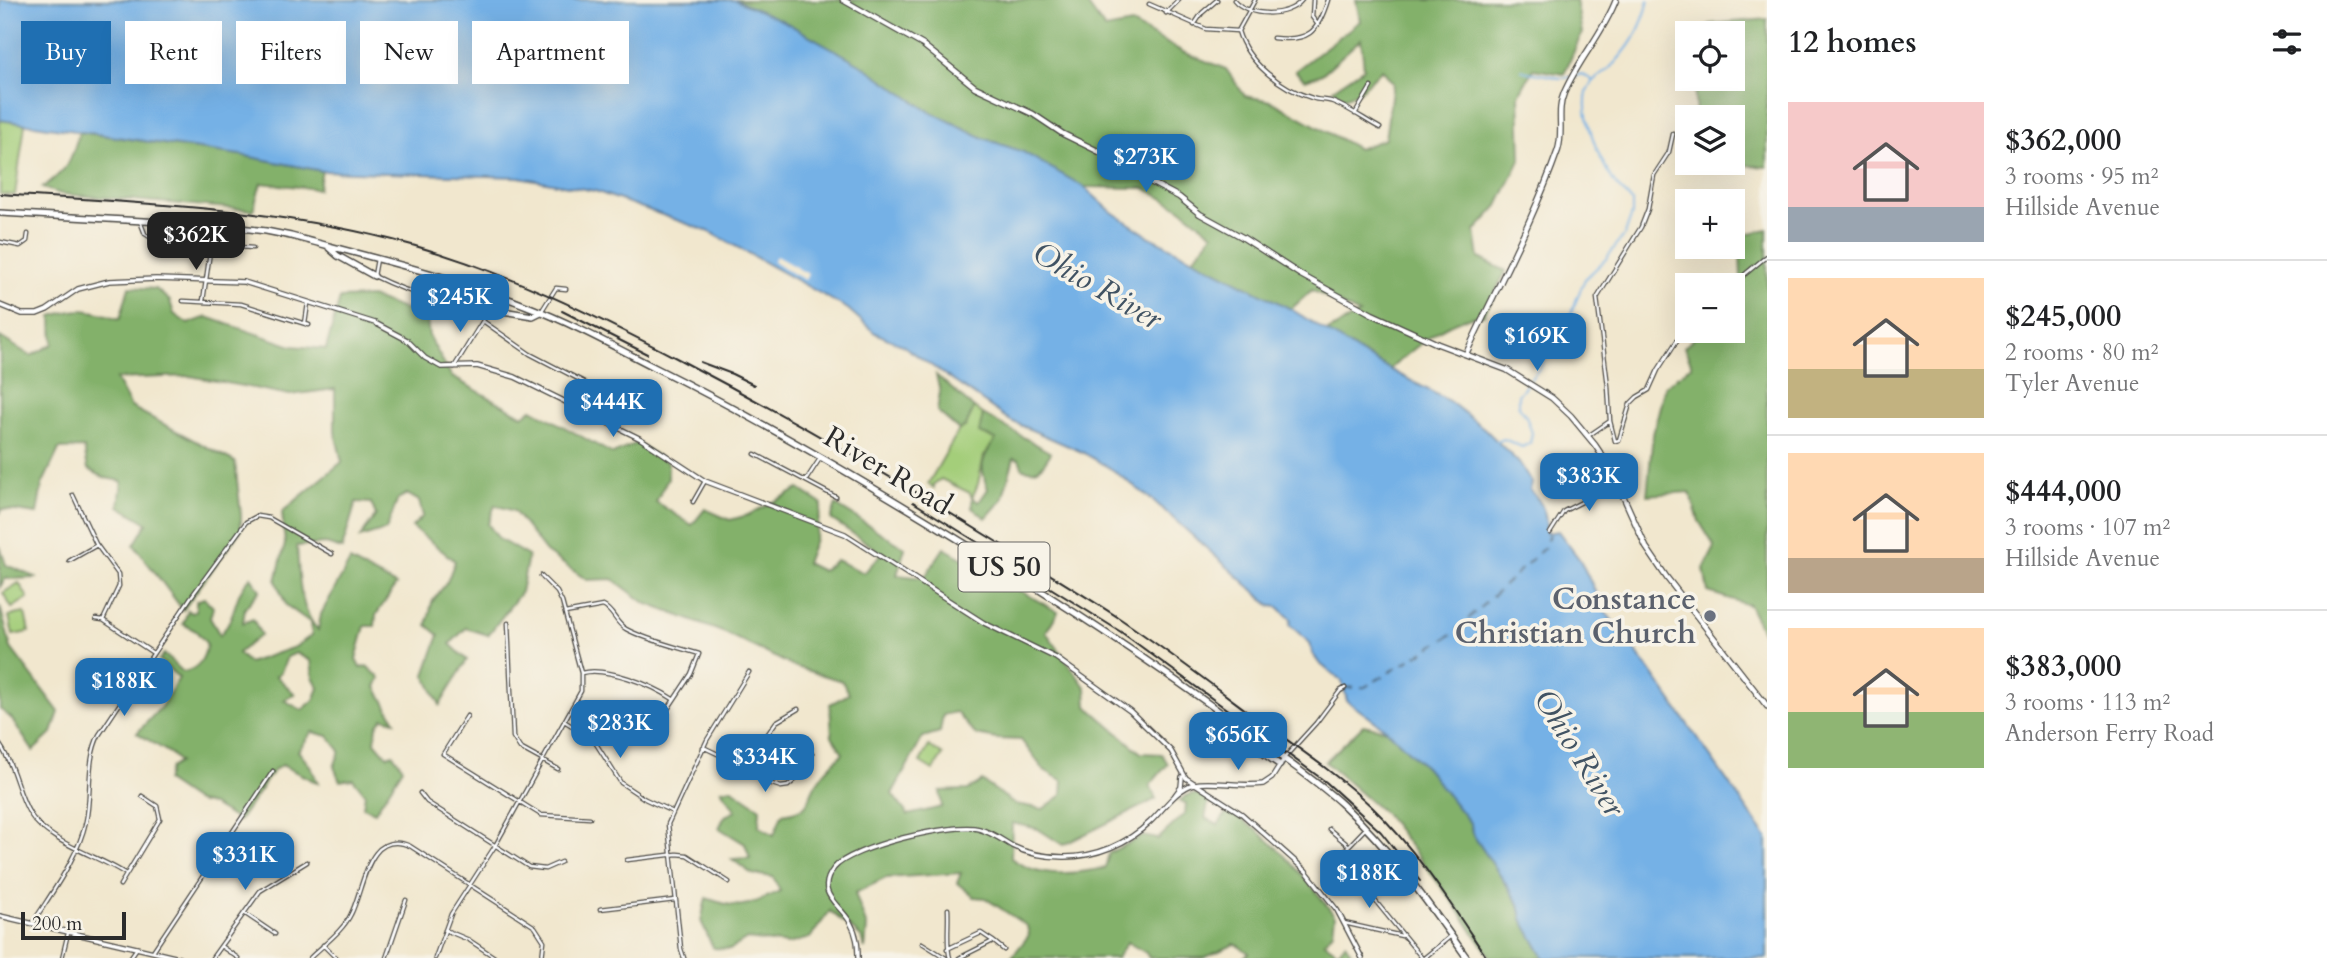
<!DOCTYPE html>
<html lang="en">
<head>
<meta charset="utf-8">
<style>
  body { margin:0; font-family:Cardo,serif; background:#f6f6f6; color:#202124; height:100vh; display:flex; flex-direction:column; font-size:26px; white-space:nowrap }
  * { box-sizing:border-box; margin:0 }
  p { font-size:23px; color:#757577 }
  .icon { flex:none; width:38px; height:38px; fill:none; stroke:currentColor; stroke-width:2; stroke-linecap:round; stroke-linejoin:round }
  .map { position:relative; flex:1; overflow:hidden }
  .side { display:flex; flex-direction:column; background:#fff; width:560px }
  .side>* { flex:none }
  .banner { position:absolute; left:21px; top:21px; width:665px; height:63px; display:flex; gap:14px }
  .fabs { position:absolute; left:1675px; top:21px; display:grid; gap:14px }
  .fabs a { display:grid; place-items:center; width:70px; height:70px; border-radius:0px; background:#fff; box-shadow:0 7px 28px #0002; font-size:35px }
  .scale { position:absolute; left:21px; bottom:18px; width:105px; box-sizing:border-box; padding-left:7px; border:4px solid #2b2b2b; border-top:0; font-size:19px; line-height:24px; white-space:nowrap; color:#2b2b2b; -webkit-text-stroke:5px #f7f3e8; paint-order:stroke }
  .price { position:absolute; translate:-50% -60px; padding:0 16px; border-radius:14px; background:#1f6fb2; color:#fff; font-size:23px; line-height:46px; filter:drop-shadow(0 2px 4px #0008) }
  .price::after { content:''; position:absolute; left:50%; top:42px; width:21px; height:16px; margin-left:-10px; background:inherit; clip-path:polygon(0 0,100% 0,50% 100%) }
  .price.on { background:#222; color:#fff }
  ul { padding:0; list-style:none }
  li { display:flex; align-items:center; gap:21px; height:175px; padding:0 21px }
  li+li { border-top:2px solid #e0e0e0 }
  li span { display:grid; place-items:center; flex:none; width:196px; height:140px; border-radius:0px; color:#555 }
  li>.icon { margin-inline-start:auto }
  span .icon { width:84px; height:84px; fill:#fffc; stroke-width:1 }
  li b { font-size:30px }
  h2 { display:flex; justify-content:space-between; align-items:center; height:84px; padding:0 21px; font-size:30px }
  .pill { padding:0 24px; border-radius:0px; background:#fff; box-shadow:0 7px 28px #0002; font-size:24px; line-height:63px }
  .pill.on { background:#1f6fb2; color:#fff }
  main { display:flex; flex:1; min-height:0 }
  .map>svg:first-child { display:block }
  .green { fill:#a4ce7a; stroke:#687c52; stroke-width:2 }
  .forest { fill:#83b16a; stroke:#576e4a; stroke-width:2; fill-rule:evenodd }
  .water { fill:#74b1e6; stroke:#506e88; stroke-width:2 }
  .pier { fill:#f1e7ce }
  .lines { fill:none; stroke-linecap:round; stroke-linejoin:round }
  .stream { stroke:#74b1e6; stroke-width:2 }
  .ferry { stroke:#415363; stroke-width:2; stroke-dasharray:9 7; stroke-linecap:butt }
  .minor-casing { stroke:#494743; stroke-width:5 }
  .tertiary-casing { stroke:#494743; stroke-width:6 }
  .secondary-casing { stroke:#494743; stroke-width:7 }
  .primary-casing { stroke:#494743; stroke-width:8 }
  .minor { stroke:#fff; stroke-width:2.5 }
  .tertiary { stroke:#fff; stroke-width:3.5 }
  .secondary { stroke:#fff; stroke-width:4.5 }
  .primary { stroke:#fff; stroke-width:5 }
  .rail { stroke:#2b2b2b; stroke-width:2 }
  .worship-dot { fill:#6b7280; stroke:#f7f3e8; stroke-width:2.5 }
  .labels { text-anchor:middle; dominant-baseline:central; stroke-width:7; stroke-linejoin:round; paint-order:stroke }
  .shield { fill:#f7f3e8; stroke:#686764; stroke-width:2 }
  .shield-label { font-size:28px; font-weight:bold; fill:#2b2b2b }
  .street-label { font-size:30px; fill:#2b2b2b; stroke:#f7f3e8 }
  .worship-label { font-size:30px; font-weight:bold; fill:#5b616d; stroke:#f7f3e8; text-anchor:end }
  .water-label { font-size:32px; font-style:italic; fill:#415363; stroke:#f7f3e8 }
</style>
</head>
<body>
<main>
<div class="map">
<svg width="1767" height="958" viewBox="0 0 1767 958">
  <rect width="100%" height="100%" fill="#f7f3e8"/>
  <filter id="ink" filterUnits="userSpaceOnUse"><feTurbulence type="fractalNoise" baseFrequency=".0143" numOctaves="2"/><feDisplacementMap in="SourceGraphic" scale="14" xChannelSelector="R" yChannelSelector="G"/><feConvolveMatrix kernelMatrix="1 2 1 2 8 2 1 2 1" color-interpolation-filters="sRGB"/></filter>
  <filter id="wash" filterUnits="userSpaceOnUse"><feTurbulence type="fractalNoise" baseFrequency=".00686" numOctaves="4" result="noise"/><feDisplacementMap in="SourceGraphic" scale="28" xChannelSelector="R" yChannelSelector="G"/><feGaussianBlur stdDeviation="1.57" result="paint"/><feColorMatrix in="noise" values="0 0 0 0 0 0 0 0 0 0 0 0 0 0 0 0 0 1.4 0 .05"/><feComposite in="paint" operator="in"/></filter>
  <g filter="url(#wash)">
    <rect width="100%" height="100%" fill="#f1e7ce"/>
    <path class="green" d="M0,120L25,124L15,195L0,194Z
      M974,408L983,414L980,433L997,438L984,456L978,484L972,498L970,493L941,479L934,484V488L928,484L959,430L966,426Z
      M19,583L28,598L12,608L3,593Z
      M25,613L29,632L13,635L9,616Z
      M929,746L943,755L933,770L920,762Z"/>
    <path class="forest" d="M735,0H1084L1105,29L1132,24L1183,52L1226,69L1245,96L1271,101L1358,149L1385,139L1393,83L1382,69L1360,91L1344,98L1333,89L1364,68L1361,39L1322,74L1305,80L1295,71L1360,21L1356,0H1576L1582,33L1564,74L1533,69L1519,95L1521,158L1498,206L1475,231L1479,258L1506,271L1484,315C1446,318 1419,345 1390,369L1326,332L1359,314L1312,290L1291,309L1193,259L1213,234L1180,208L1144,188L1084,187L1023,152L983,138L927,110L860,64L783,21Z
      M1767,19V167L1719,163H1732V117H1696L1694,79H1732V33H1694L1711,24Z
      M79,132L240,155L322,171L318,189L261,183L253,210L61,194L42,188C68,169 71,163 79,132Z
      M1767,229V641L1749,605L1708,592L1704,569L1715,547L1699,521L1690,492L1647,495L1653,434L1665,386L1692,365L1684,347L1701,331H1732L1733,309L1742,304L1740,252L1720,256L1706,247H1732L1733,237Z
      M129,287L156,289L170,301L174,314L188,324L207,317L292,346L326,349L340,298L371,297L427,318L429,337L452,377L523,416L532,409L613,454L637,443L668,463V478L656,502L692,525L705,509L730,520L748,515L799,489L822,504L814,542L806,563L822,571L836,560L864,573L882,553L831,519L836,505L905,548L897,575L924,578L944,548L1058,612L1046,632L1086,688L1087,706L1141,753L1162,754L1168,764L1150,785L1156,799L1063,845L1038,829L1012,823L1011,858C1039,879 1074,874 1105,868L1109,853L1143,836L1158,839L1185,814L1186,803L1179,801C1191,791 1197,792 1209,800L1205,818L1218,825L1228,811C1272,836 1305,876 1335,916L1333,932L1324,942L1338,952L1345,943L1355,958H1243L1249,953L1235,944L1204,958H1149L1146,953L1127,942L1117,958H1011L1029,935L1027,926L985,898L974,897L957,883L961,873L886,878L855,893L867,927L865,949L861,937L830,911L810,938L788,944L747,939L731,949L713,948L701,921L706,898C742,911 747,906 780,891L773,877L752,874L732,859L750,858L745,844L719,828L725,816L736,811L721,790L731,788L760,808L759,826L774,835L782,814C817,809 804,798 820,778C826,769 835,761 843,753L832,736L830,704L849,694L842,681L793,666L725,633L645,603L613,579L587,580L546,552L514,511L495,505L488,524L499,539L528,556L521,592L488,635L466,628L450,644L467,660L440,705L425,675L439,635L427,625L432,602L447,582L455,561L412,527L423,516L419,501L407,494L398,499L386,530L360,538L376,515L371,503L356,502L342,549L326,544L297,546C299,573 298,608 318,630L321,614L350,561L396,585L376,615L375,626H365L356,659L360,668L367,666L380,678L376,687L395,721L383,718L377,726L375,742L387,756L393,754L403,768L375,812L363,807L365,794L353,779L340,781L334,767L340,751L328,736L312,732L298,751L311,767L318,783L282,765L273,771L239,821L212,805L197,802L166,781L170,768L179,762L171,754L137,733L161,707L179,678L159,660L164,654L183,672C199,669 204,659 207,644L196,631L183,624L188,610L192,613L196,611V601L204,598L213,607L210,618L220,635C238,615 233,593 251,577L260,590L245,608L243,623L253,619L261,635L238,653L248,663L295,647L312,635L311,623L286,605L276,581L285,544L282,512L342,462L335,432V389L290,395L190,376L116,379L131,407L235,462L241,515V530L183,610L134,545L147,523L119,506L122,481L105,478L88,469L84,448L59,449L42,485L37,514L2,509L0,514V337L31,356L53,344L52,316C82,306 91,310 120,319ZM296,653L311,661L313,677L319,688L314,700L302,710L284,700L295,694L276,676L281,672L287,657ZM956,712L976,735L997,739L1021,740L1044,770L1063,781L1062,795L1043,809L1015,804L982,781L968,790L940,791L942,807L908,815L892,794L923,737L940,732L943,715Z
      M936,375L974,408L966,426L959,430L937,411L940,392Z
      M983,414L1051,453C1041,467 1041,473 1023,469L1019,459L1014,458L1002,500L986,518L972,508V498L979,502L988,489C979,466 981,459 996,439L979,433Z
      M0,546L6,565L38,578L5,579L0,587Z
      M0,606L11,648L59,712L52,733L33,751L11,718L0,709Z
      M1363,725L1387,730L1427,769L1471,824L1472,833L1519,904L1522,919L1544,958H1491L1455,905L1387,816L1325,762Z"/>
    <path class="water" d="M0,0H735L783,21L860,64L927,110L983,138L1023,152L1084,187L1112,212L1150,237L1291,309L1365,356L1449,401L1485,429L1521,465L1532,483L1530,490C1543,502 1547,515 1546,533L1558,531L1580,560L1605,611L1652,673L1767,838V958H1544L1522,919L1519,904L1472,833L1471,824L1426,768L1387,730L1347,701L1342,681L1319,663L1312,653L1310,643L1290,625L1291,619L1278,607L1271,606L1155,502L1113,470L1082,452L1011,421L902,345L875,333L848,309L710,232L595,191L519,177L322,171L240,155L0,120Z"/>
    <path class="pier" d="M776,256L808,274L805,280L773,262Z"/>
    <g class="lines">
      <path class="stream" d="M1522,70C1531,74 1537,73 1546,75C1559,76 1554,80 1570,77
        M1575,76L1582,74L1592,80
        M1496,442L1504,439L1522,447L1530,443L1532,433L1526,416L1518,405V395L1541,366L1566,325L1585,279L1606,259L1625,234L1632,214V202C1627,194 1619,190 1614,182C1600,161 1574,105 1592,82C1597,77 1604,74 1609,69C1630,48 1642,29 1649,0"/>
      <path class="ferry" d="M1345,688L1365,687L1451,635L1545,547L1549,534"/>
    </g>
  </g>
  <g filter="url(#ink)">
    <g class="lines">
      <g class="minor-casing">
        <path id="minor" d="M1234,0C1248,17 1288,18 1302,0
          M1255,0L1238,31C1247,62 1281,89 1312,98C1319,101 1326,99 1333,102C1349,108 1365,120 1380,128
          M1313,0L1312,17L1318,25
          M1149,4L1206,29L1238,31
          M1166,13L1179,0
          M1194,25L1202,13L1217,0
          M1273,38C1308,42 1318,33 1328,0
          M1355,114L1371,87
          M1673,134L1669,152L1654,175L1648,209L1641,227L1597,298L1608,386L1610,421L1615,441L1619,440L1630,404L1637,397L1649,390L1658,370L1687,325
          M140,221L145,234L156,241L253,248
          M0,242L20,246L27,241L28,234
          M377,259L374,276C414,296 446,303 490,309L454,367
          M1732,285L1767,256
          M183,301L241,304L309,325
          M203,301L211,245
          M484,308L488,292
          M541,312L556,288L566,289
          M483,321L530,354L584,382
          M305,324L308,303
          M1588,436L1610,421
          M755,454L836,497
          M806,480L821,457
          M73,495L96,544L118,574L119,586L103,620
          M693,502L705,481
          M1550,533L1564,511L1617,484
          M69,561L97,545
          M565,613L603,606C614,611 615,623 626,629C646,640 677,647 699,654L691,674L652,733
          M96,619L103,620L153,653
          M508,623L513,737L520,748L558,769
          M581,673C606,666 652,685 673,699
          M467,716L443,754L541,815L590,818
          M564,721L593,739L621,783L645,799L673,812
          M0,745C15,766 17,793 30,814C47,842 99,856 126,874
          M703,747L745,767L769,783L781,787L788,786L796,779L812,754
          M1285,757L1316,723L1340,691L1345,688
          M745,767L776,722L798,709
          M420,793L427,802L529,867L545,869L561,862
          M1329,829L1348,845
          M1365,829L1342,853L1341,859L1422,958
          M627,860L677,854L687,855L729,882
          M120,885L160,819L157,806L142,796
          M600,909L675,900
          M948,909C949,924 946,947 950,958
          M244,913L275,934
          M1344,923L1402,936
          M32,924C52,892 78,858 86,821C92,794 86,760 99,735L191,597L246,522L257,516L269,518L332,554
          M445,930L469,940L496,958
          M993,941L1004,950
          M922,943L946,958
          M323,945L336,958
          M222,947L238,958
          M947,949L981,933L993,941L959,958
          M153,951L273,771
          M62,958L68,933
          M130,958L137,948
          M212,958L260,891L307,862
          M310,958C323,945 343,931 351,914C364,889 367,828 410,846L535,927L544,941L542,958
          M386,958L406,900
          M435,958L451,914L495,846L581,691V673L562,602L557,592L541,576
          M684,958L681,949L668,824L707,740L749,672
          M1424,958L1451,936"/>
      </g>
      <g class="tertiary-casing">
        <path id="tertiary" d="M0,305L22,314H37L47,310L78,289L109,281L156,279L244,282L375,323L407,340L425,358L441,367L477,366L515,377L641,439L705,481L845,534L984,623L1056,658L1130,711L1171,751L1186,778L1242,814L1306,871L1337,910L1362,958
          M1175,795L1181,787L1182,777
          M0,916L179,958
          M858,958C858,945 857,934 850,922C840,904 814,894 834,868C851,847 953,822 979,829C991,832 1002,840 1012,846C1028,854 1046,857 1064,857C1096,857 1127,844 1150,822C1163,810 1176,789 1194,784C1210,780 1243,787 1263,784L1272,778L1284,759"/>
      </g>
      <g class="secondary-casing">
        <path id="secondary" d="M843,0L923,45L975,87L1033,114L1063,134L1118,161L1139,176L1179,197L1200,214L1242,237L1301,275L1372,314L1438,344L1507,370L1552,398L1571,416L1595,445L1611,469L1646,547L1667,578L1767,706
          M1466,354C1497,287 1533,221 1558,150C1564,131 1556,111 1564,93C1578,60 1603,34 1616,0"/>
      </g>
      <g class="primary-casing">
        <path id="primary" d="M0,213L215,225L266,231L291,236C370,257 451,276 527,306C571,323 613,346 654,367C768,424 877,489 985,556C1079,614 1171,674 1259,741C1288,762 1317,781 1343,805C1392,851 1429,904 1467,958
          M329,248L338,256L374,276
          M490,309L533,316L541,312
          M1244,729C1250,747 1266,755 1280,765"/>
      </g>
      <use href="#minor" class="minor"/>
      <use href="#tertiary" class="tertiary"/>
      <use href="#secondary" class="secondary"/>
      <use href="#primary" class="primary"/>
      <path class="rail" d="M0,194C139,203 277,207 412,245C507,272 594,315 682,361C789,417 894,478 997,542C1039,568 1081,593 1122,620C1168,651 1211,684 1255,717C1295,746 1336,773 1372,807C1417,850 1452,906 1487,958
        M562,311L647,354
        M700,362L732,374L754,385
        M913,502L1121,632L1326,782L1381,832L1420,881"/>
    </g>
  </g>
  <circle class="worship-dot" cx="1710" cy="616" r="7"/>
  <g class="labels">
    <rect class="shield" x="958.5" y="542.5" width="91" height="49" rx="5"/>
    <g class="shield-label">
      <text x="1004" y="567">US 50</text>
    </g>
    <g class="street-label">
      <text transform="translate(888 471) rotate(31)">River Road</text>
    </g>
    <g class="worship-label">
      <text x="1696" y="599">Constance<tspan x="1696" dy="34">Christian Church</tspan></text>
    </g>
    <g class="water-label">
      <text transform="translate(1097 286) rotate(30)">Ohio River</text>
      <text transform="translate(1579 753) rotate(58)">Ohio River</text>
    </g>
  </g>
</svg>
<div class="fabs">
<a><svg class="icon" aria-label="locate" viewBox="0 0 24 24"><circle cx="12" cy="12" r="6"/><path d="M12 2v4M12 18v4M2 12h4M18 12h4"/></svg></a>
<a><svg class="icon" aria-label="layers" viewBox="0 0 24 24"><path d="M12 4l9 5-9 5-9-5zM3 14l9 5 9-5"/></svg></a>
<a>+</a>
<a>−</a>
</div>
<div class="scale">200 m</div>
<b class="price" style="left:1146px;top:194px">$273K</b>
<b class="price on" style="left:196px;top:272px">$362K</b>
<b class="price" style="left:460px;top:334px">$245K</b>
<b class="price" style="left:1537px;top:373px">$169K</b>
<b class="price" style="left:613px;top:439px">$444K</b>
<b class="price" style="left:1589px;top:513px">$383K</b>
<b class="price" style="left:124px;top:718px">$188K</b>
<b class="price" style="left:620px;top:760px">$283K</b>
<b class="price" style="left:1238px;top:772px">$656K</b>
<b class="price" style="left:765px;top:794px">$334K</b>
<b class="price" style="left:245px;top:892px">$331K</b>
<b class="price" style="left:1369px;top:910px">$188K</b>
<div class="banner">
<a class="pill on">Buy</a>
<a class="pill">Rent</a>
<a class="pill">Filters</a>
<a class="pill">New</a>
<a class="pill">Apartment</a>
</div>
</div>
<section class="side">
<h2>12 homes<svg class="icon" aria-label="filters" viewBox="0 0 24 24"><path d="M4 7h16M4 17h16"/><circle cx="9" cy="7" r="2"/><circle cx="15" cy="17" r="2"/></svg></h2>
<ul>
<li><span style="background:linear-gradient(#f6c9c9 75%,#9aa5b1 0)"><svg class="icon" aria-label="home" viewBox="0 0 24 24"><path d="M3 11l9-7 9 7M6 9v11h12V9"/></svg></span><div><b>$362,000</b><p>3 rooms · 95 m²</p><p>Hillside Avenue</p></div></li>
<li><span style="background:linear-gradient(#ffd9b3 65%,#c2b280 0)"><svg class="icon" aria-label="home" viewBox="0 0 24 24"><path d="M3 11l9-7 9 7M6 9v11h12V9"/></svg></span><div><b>$245,000</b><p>2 rooms · 80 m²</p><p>Tyler Avenue</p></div></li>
<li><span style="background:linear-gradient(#ffd9b3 75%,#b9a48a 0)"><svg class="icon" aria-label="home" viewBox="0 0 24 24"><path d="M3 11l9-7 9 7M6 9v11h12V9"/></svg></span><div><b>$444,000</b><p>3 rooms · 107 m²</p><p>Hillside Avenue</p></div></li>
<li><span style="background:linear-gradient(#ffd9b3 60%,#8fb573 0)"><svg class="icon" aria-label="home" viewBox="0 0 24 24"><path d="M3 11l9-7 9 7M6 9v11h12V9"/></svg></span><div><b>$383,000</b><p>3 rooms · 113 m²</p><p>Anderson Ferry Road</p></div></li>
</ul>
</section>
</main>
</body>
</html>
